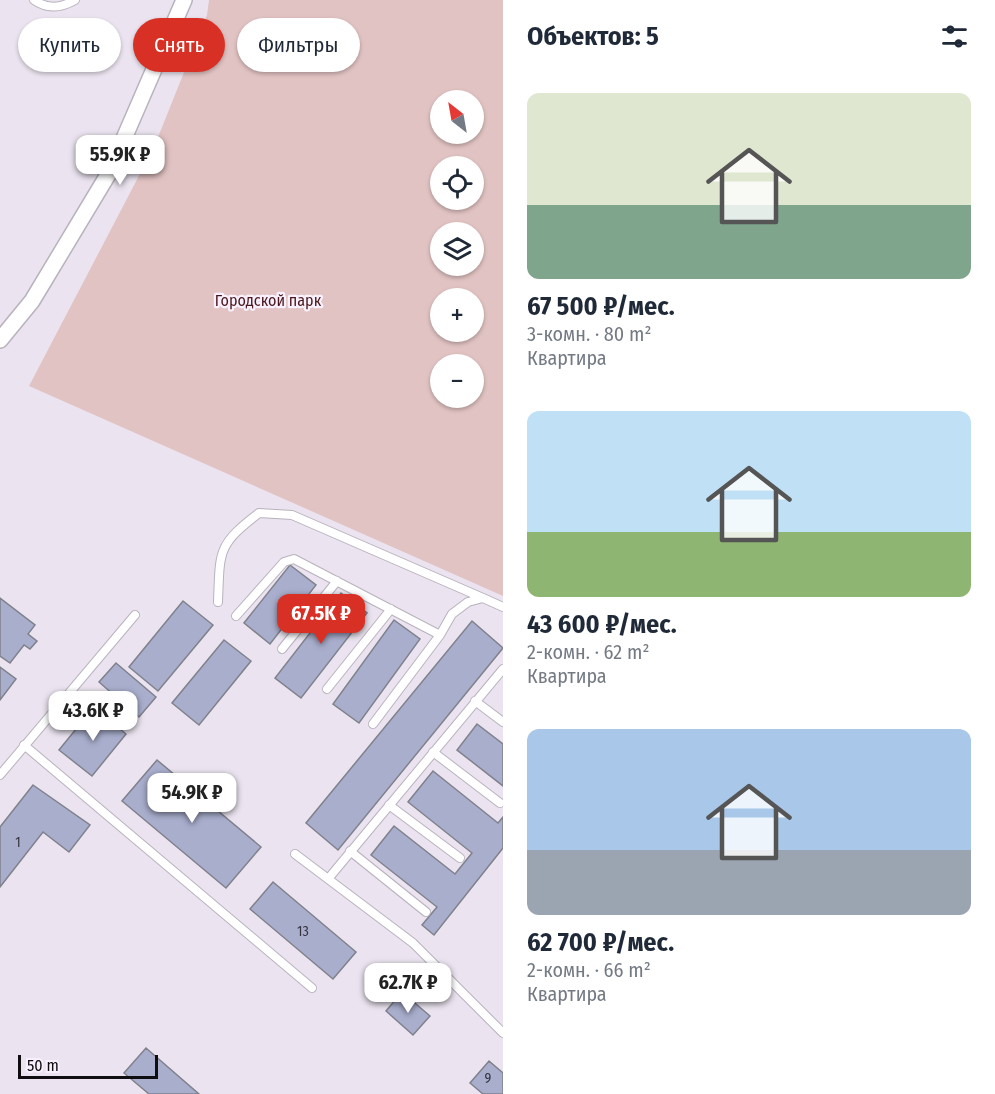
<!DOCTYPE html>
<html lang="ru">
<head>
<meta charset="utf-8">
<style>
  body { margin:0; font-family:"Fira Sans Condensed",sans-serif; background:#f2f2f3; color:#1f2937; height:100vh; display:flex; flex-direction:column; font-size:22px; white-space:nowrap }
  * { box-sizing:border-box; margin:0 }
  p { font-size:20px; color:#747a83 }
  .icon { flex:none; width:33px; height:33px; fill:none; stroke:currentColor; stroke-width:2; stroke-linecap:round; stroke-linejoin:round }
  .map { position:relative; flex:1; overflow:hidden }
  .panel { display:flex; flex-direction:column; background:#fff; width:492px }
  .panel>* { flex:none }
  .banner { position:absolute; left:18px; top:18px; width:394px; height:54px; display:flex; gap:12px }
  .needle { width:39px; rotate:329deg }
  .fabs { position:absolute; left:430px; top:90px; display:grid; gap:12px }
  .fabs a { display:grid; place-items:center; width:54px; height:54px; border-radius:50%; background:#fff; box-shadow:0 2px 4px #0004; font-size:30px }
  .scale { position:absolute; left:18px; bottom:15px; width:140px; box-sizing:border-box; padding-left:6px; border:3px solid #0f0d10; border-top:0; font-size:16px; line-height:21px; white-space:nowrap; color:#0f0d10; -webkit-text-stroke:4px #f8f1fd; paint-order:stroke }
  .price { position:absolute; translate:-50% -51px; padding:0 14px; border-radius:12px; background:#fff; color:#222; font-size:20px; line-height:39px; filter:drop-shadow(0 2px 3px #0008) }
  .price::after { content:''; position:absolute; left:50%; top:36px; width:18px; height:14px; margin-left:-9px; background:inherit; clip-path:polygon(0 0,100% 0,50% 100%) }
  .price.selected { background:#d93025; color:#fff }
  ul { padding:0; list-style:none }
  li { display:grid; align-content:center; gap:12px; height:318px; padding:0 24px }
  li span { display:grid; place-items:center; height:186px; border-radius:12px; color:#555 }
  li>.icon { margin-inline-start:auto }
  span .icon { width:108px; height:108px; fill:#fffc; stroke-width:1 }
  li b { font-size:26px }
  h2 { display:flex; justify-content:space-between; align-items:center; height:72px; padding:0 24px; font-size:26px }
  .chip { padding:0 21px; border-radius:27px; background:#fff; box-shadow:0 2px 4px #0004; font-size:21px; line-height:54px }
  .chip.selected { background:#d93025; color:#fff }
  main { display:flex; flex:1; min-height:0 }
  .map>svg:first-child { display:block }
  .green { fill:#e2c3c3; fill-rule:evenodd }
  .building { fill:#a9aecd; stroke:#7f818c; stroke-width:1.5 }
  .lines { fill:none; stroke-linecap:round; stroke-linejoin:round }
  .service-casing { stroke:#b8b2bd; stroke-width:10 }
  .minor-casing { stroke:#b8b2bd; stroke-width:18 }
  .service { stroke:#fff; stroke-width:8 }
  .minor { stroke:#fff; stroke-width:15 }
  .labels { text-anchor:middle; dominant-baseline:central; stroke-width:4.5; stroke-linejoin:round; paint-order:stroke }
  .number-label { font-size:14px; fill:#36353f }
  .park-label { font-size:16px; fill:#4a181c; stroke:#f8f1fd }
</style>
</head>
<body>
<main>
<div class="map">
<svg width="503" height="1094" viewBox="0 0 503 1094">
  <rect width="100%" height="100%" fill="#ebe4f0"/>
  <path class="green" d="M209,0H503V596L29,386L154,147L207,15ZM441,100H474V134H441ZM441,166H474V200H441ZM441,232H474V266H441ZM441,298H474V332H441ZM441,364H474V398H441Z"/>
  <path class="building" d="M290,565L316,585L270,644L244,623Z
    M341,593L367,613L301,698L275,678Z
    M0,598L35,625L28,634L37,641L30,649L24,645L10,663L0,656Z
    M183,601L213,625L158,691L129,667Z
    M394,620L420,639L359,723L333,704Z
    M472,621L503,648L338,850L306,823Z
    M224,640L251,661L199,725L172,703Z
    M116,663L156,697L139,717L99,682Z
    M0,667L16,679L0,700Z
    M94,707L126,734L92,776L59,750Z
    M477,724L503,744V786L457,750Z
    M157,760L261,847L226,888L122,801Z
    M433,771L498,823L503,817V848L434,935L422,925L437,907L371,855L394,826L455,874L472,853L408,802Z
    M33,785L90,825L69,852L43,832L0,887V827Z
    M273,882L356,952L333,979L250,909Z
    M402,992L430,1016L413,1035L386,1011Z
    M146,1048L199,1094H149L124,1073Z
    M489,1061L503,1073V1094H483L470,1083Z"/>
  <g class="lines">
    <g class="service-casing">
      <path id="service" d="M34,0C48,10 61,8 75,0
        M218,602C220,551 217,545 259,513L292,515L483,598
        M236,616L284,562L294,559L440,635
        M282,649L337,581
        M327,689L391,609
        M475,701L503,722
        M373,724L440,635L452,614L468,602L483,598L503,607
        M24,745L312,988
        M433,752L500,803
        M0,775L135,615
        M389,805L460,858
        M350,851L426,912
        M295,854L413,943L503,1033
        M328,879L503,669"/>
    </g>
    <g class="minor-casing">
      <path id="minor" d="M0,340L32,301L109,173L184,0"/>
    </g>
    <use href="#service" class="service"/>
    <use href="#minor" class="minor"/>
  </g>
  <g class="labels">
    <g class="number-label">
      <text x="18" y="842">1</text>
      <text x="303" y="931">13</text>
      <text x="488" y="1078">9</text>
    </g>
    <g class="park-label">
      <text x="268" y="300">Городской парк</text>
    </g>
  </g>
</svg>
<div class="fabs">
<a><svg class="needle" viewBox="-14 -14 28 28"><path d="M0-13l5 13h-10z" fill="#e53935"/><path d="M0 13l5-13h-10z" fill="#747a83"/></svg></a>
<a><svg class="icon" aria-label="locate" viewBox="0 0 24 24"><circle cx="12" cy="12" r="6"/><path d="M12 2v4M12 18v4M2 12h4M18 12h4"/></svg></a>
<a><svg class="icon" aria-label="layers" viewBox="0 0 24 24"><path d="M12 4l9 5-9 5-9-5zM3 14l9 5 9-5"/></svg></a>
<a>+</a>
<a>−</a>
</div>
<div class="scale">50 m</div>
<b class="price" style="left:120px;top:186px">55.9K ₽</b>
<b class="price selected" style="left:321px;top:645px">67.5K ₽</b>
<b class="price" style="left:93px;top:742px">43.6K ₽</b>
<b class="price" style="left:192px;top:824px">54.9K ₽</b>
<b class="price" style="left:408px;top:1014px">62.7K ₽</b>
<div class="banner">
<a class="chip">Купить</a>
<a class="chip selected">Снять</a>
<a class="chip">Фильтры</a>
</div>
</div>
<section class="panel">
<h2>Объектов: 5<svg class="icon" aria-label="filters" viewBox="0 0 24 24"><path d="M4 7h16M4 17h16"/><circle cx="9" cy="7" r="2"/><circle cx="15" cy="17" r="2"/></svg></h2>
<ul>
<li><span style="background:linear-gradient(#dfe7d0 60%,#7fa58c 0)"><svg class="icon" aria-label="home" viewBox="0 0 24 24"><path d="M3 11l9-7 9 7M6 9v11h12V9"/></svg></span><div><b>67 500 ₽/мес.</b><p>3-комн. · 80 m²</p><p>Квартира</p></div></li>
<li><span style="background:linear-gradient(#bfe0f5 65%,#8fb573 0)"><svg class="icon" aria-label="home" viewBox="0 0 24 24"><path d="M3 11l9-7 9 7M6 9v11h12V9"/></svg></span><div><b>43 600 ₽/мес.</b><p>2-комн. · 62 m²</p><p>Квартира</p></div></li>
<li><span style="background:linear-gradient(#a9c7e8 65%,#9aa5b1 0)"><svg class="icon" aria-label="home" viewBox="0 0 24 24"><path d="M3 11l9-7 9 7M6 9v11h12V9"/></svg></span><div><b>62 700 ₽/мес.</b><p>2-комн. · 66 m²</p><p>Квартира</p></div></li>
</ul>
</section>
</main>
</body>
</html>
